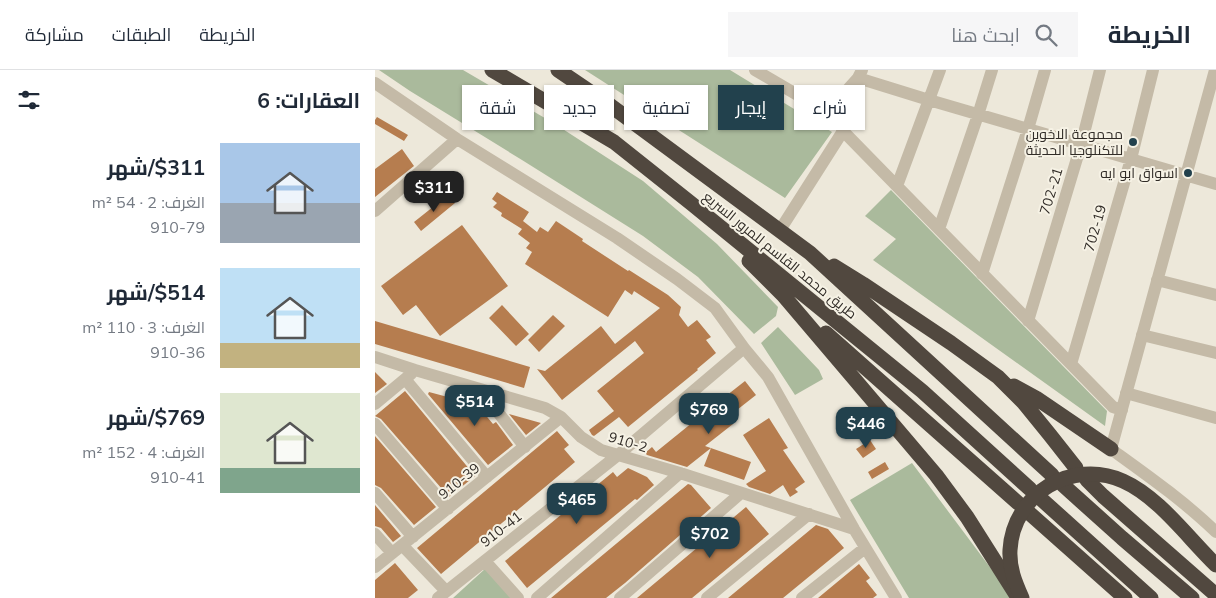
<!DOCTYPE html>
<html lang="ar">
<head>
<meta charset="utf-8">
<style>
  body { margin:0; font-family:Mulish,Cairo,sans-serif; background:#f6f6f7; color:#1f2937; direction:rtl; height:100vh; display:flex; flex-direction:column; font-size:19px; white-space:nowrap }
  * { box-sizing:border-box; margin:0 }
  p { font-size:16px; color:#747a83 }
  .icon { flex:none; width:28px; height:28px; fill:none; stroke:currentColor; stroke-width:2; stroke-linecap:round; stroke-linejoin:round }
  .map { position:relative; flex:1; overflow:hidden; direction:ltr }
  .details { display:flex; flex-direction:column; background:#fff; width:375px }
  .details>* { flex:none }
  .hud { position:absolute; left:15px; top:15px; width:475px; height:45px; direction:rtl; display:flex; gap:10px }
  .price { position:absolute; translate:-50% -42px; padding:0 11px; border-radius:10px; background:#22414d; color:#fff; font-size:16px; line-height:32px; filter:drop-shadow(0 1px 2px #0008) }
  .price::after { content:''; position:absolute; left:50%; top:30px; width:15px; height:11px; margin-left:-8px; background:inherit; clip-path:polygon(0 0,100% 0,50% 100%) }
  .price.on { background:#222; color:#fff }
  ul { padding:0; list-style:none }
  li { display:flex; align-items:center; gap:15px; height:125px; padding:0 15px }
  li span { display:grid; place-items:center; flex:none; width:140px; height:100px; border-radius:0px; color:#555 }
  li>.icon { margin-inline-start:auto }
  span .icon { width:60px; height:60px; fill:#fffc; stroke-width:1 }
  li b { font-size:21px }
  h2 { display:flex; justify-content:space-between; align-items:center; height:60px; padding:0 15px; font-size:21px }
  .pill { padding:0 18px; border-radius:0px; background:#fff; box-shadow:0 1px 4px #0004; font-size:18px; line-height:45px }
  .pill.on { background:#22414d; color:#fff }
  header { display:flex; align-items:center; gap:30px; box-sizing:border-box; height:70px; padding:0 25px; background:#fff; border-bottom:1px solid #e0e1e3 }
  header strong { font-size:24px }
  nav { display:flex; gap:28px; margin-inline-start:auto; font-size:18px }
  .search { width:350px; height:45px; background:#f6f6f7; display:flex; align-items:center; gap:12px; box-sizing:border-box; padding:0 18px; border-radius:0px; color:#747a83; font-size:19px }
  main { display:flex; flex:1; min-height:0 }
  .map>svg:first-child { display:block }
  .green { fill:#aaba9c }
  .building { fill:#b67d4f }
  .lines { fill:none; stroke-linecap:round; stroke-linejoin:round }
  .minor { stroke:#c4baa7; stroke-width:12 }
  .highway { stroke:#51483f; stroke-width:15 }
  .highway-bridge { stroke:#51483f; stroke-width:15 }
  .poi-dot { fill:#22414d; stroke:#f6f2e5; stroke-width:2 }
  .labels { text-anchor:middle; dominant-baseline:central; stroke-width:4; stroke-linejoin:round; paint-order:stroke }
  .poi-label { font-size:14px; fill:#312c27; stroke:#f6f2e5; text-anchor:end }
  .street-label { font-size:14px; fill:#312c27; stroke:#f6f2e5 }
</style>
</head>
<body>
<header>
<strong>الخريطة</strong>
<div class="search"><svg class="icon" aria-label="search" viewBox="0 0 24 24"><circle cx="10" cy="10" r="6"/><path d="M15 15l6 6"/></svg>ابحث هنا</div>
<nav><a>الخريطة</a><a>الطبقات</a><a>مشاركة</a></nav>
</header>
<main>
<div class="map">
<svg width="841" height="528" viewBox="0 0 841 528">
  <rect width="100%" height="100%" fill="#ede8da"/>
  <path class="green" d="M4,0H88L180,54L268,111L342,174L403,237L401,246L379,264L323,207L268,166L147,90L35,21Z
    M210,0H355L457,62L410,128Z
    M516,120L732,341L730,356L498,190L521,169L490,146Z
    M403,257L444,300L448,309L420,325L386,273Z
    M537,393L632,520L636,528H534L475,430Z
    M111,498L136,528H78Z"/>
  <path class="building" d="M2,47L33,65L29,71L0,54V50Z
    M27,79L39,96L0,127V99Z
    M122,122L154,142L148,151L162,162L165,157L173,162L181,151L208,169L207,171L253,201L254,200L293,225L306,237L304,245L313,257L322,250L336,267L331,270L341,283L322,299L323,300L253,357L244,347L219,366L217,365L214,360L239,341L222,321L269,283L260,271L187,330L162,299L170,301L226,256L240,274L285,238L259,221L257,225L250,220L233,247L150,194L157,182L151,178L155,173L143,164L147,159L126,146L127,143L118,137L122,133L117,129Z
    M73,125L80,133L46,161L39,152Z
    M87,155L133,216L65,266L41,235L28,245L6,216Z
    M127,235L154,264L141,276L114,248Z
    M178,245L190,256L164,282L153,270Z
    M0,251L155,297L149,318L0,274Z
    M0,302L12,314L0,323Z
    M370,311L381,325L353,347L358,354L330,376L376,392L369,410L329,396L336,378L312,397L272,385L270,383L277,377L281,382L323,348L315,339L326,330L329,334L337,327L342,333Z
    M30,321L100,406L74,427L6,349L0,346Z
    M54,322L95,333L98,330L118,354L121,352L138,375L113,395L53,324Z
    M134,344L166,353L151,365Z
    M394,348L413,378L408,380L430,412L420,419L423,422L415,427L408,415L395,424L374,417L371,414L391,401L368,365Z
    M182,361L194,375L189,379L200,392L66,504L42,478Z
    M0,366L61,437L39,455L6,418L0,415Z
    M495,370L501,379L488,388L481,379Z
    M510,392L514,399L497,409L493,402Z
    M253,398L272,407L279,415L262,430L260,429L152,518L130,491L238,402L242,407Z
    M313,414L316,415L336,438L250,513L231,528H176Z
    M0,435L26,466L18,472L6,458L0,456Z
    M371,437L394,464L335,513L317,528H262Z
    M441,455L453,459L469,478L408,528H353Z
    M20,493L43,520L33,528H0V510Z
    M484,494L495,508L491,511L502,525L498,528H443Z"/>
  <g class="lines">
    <path class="minor" d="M380,0L443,37H457L483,8L487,0
      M840,0L736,379C772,405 809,431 841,462
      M483,8L554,30L841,114
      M0,13L82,69L242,168L302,209L340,238L369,278L393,307L479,459L521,528
      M457,37L468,61L738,337L747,340
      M522,116L565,0
      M0,141L82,69
      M564,159L603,45L617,0
      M405,160L468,61
      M607,204L653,59L670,0
      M782,210L841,225
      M653,251L706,75L725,0
      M767,265L841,283
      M0,287L40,300L170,338L186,347L206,367L226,380L305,403L479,459
      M696,294L756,89L778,0
      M30,309L112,407
      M105,319L150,377
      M751,323L841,348
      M0,334L36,304
      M0,354L73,439
      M0,423L38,467
      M0,464L17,483
      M27,475L71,521
      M110,491L143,528
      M0,497L186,347
      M63,528L243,385L369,278
      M162,528L305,403
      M245,528L366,423
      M332,528L434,444
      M427,528L490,478"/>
    <path class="highway" d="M117,0L239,72L317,134L547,321L655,419
      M183,0L236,36L435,183L677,405
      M374,191L408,225L561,405L592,447L642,526
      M459,196L488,214L576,273L623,307L649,333L675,365L701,398
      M451,263L643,433
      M639,316L661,328L736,379
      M712,410L728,426L841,525
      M688,415L747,468L817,528
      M665,428L776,528
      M653,442L750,528"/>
    <path class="highway-bridge" d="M647,528C640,512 634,498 635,480C638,424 697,388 748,411C784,427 813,468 841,495"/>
  </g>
  <g class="poi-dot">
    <circle cx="758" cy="72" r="5"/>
    <circle cx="813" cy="103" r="5"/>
  </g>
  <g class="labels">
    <g class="poi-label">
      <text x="748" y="64">مجموعة الاخوين<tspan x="748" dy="16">للتكنلوجيا الحديثة</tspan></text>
      <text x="803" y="103">اسواق ابو ايه</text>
    </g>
    <g class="street-label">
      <text transform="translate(676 121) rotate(-73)">702-21</text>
      <text transform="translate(720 158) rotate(-74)">702-19</text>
      <text transform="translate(405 185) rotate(39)">طريق محمد القاسم للمرور السريع</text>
      <text transform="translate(253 372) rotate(17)">910-2</text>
      <text transform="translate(84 411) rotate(-39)">910-39</text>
      <text transform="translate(126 459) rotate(-38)">910-41</text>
    </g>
  </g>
</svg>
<b class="price on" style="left:59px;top:143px">$311</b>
<b class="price" style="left:100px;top:357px">$514</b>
<b class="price" style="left:334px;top:365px">$769</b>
<b class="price" style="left:491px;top:379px">$446</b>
<b class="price" style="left:202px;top:455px">$465</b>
<b class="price" style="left:335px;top:489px">$702</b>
<div class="hud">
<a class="pill">شراء</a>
<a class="pill on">إيجار</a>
<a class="pill">تصفية</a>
<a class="pill">جديد</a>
<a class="pill">شقة</a>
</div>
</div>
<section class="details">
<h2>العقارات: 6<svg class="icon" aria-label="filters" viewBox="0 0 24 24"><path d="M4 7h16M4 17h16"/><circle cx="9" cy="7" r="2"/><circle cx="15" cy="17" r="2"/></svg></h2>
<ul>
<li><span style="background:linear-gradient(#a9c7e8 60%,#9aa5b1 0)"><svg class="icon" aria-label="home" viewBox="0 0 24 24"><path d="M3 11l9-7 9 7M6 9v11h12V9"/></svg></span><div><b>$311/شهر</b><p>الغرف: 2 · 54 m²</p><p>910-79</p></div></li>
<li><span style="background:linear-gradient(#bfe0f5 75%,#c2b280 0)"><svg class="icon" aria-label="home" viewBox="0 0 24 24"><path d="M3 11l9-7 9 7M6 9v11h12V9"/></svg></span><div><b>$514/شهر</b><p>الغرف: 3 · 110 m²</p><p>910-36</p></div></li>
<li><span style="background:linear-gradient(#dfe7d0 75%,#7fa58c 0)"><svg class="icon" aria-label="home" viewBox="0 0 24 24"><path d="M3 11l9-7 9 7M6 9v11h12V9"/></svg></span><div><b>$769/شهر</b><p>الغرف: 4 · 152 m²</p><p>910-41</p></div></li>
</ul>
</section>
</main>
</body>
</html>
